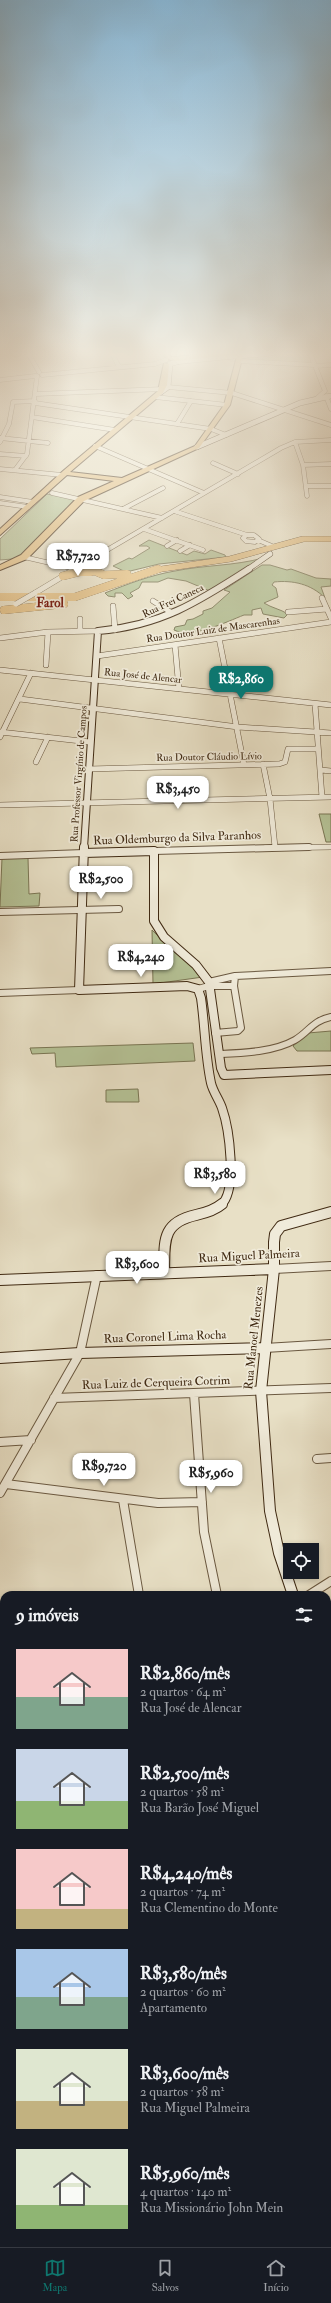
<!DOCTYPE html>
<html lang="pt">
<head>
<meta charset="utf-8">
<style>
  body { margin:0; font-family:"IM FELL Double Pica",serif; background:#20242c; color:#f1f3f6; height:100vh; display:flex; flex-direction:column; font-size:15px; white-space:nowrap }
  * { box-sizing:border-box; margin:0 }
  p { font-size:13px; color:#9ea1a6 }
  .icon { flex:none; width:22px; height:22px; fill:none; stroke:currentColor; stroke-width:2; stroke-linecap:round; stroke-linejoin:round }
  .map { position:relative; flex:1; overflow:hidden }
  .sheet { position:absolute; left:0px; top:1591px; width:331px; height:656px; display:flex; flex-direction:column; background:#171b24; border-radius:12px 12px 0 0; box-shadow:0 2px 6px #0003 }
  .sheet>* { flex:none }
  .fabs { position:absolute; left:283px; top:1543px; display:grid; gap:8px }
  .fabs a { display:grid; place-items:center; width:36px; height:36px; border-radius:0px; background:#171b24; box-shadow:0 2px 6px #0003; font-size:20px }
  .price { position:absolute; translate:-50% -34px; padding:0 9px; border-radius:8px; background:#fff; color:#222; font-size:13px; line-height:26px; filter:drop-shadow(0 1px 2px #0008) }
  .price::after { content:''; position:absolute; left:50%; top:24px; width:12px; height:9px; margin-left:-6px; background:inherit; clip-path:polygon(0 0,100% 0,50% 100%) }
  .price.on { background:#0f766e; color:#fff }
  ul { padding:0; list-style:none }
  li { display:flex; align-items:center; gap:12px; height:100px; padding:0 16px }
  li span { display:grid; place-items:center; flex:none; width:112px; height:80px; border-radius:0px; color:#555 }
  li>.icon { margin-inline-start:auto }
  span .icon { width:48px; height:48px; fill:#fffc; stroke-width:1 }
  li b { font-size:17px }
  h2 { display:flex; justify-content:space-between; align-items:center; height:48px; padding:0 16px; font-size:17px }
  .tab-bar { display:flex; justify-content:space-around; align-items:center; height:56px; border-top:1px solid #363941; background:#171b24; font-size:11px; color:#9ea1a6 }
  .tab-bar a { display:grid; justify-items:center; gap:2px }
  .tab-bar .on { color:#0f766e }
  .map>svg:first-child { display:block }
  .green { fill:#b5c296; stroke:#7a7654 }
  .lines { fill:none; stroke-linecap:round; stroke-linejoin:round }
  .street-far4-casing { stroke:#6a5840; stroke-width:5 }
  .street-far3-casing { stroke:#6a5840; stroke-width:6 }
  .street-far2-casing { stroke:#6a5840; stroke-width:8 }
  .street-far1-casing { stroke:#6a5840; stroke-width:10 }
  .street-casing { stroke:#6a5840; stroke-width:12 }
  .secondary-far4-casing { stroke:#402a13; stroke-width:6 }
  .secondary-far3-casing { stroke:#402a13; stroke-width:8 }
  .secondary-far2-casing { stroke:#402a13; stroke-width:10 }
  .secondary-far1-casing { stroke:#402a13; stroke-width:12 }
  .secondary-casing { stroke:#402a13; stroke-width:15 }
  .primary-far1-casing { stroke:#402a13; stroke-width:6 }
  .primary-casing { stroke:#402a13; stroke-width:8 }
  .highway-casing { stroke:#402a13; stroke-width:2 }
  .street-far4 { stroke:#f0ebda; stroke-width:4 }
  .street-far3 { stroke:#f0ebda; stroke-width:5 }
  .street-far2 { stroke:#f0ebda; stroke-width:6 }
  .street-far1 { stroke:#f0ebda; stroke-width:8 }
  .street { stroke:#f0ebda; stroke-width:10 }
  .secondary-far4 { stroke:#f0ebda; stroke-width:5 }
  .secondary-far3 { stroke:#f0ebda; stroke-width:6 }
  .secondary-far2 { stroke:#f0ebda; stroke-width:8 }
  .secondary-far1 { stroke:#f0ebda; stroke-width:10 }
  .secondary { stroke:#f0ebda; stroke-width:14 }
  .primary-far1 { stroke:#e4c083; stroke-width:5.5 }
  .primary { stroke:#e4c083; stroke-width:8 }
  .highway { fill:#e4c083; fill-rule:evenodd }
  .street-bridge-casing { stroke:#6a5840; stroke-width:6; stroke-linecap:butt }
  .street-bridge { stroke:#f0ebda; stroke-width:5 }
  .labels { text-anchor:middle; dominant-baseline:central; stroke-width:3.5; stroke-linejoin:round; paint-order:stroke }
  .far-street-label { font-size:10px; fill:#402a13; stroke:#f0ebda }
  .street-label { font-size:12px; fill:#402a13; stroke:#f0ebda }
  .far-district-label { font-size:13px; font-weight:bold; fill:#7a1f14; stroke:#f0ebda }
</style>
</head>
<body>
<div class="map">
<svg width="331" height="2247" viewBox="0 0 331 2247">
  <rect width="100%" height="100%" fill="#e8e0c6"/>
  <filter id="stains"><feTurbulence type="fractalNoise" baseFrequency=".005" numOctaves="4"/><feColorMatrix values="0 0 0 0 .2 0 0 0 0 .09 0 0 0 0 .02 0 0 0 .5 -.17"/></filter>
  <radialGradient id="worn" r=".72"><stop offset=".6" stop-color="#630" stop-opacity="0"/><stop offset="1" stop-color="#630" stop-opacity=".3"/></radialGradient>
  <path class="green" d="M276,353H310L313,363L242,360L243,356L246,355Z
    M47,494L78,500L22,555L12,559L0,560V539Z
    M149,540L187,555L194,551L205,554L211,550L225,555L226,557L159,564L126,572L113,566L129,558L132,559L150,548L147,546H139Z
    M263,558L210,591L186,581L168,578L158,582H142L139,588L130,593L133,596L128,599L122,593H115V597L108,596L105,593C128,584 151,575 175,571C204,565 234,566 263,558Z
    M262,565H270L287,570L291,569L316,578L331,579V586L321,587L325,598C311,584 293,580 274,582L272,585L276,588L278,597L264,603C272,608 280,609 288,614L284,618L263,614L261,608L252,610V615H244C226,622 192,639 174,630L175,627L185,625L187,620L193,619L203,614V611L212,608L230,592L224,590Z
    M319,814H331V842H326Z
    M2,858H28L29,894L40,893L39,906L0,907Z
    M152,930C168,947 187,960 203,977L153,984Z
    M331,1031V1051H297L293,1046L308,1033Z
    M193,1043L195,1061L56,1067L55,1053L32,1054L30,1048Z
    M138,1089L139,1102H106V1090Z"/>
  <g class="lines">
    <g class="street-far4-casing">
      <path id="street-far4" d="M28,353L39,372
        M112,353L119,367
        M310,353L325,391L316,399
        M238,361L314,365
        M178,362L240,356
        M315,366L331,365
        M42,375L155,364L166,360
        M0,380L35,376
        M168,387L232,393L331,425
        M36,394L163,389
        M326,396L331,409
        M155,397L227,405
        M35,403L211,429L226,435
        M32,417L115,430
        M177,424L191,401
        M0,438L48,443
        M0,442L9,424L13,402L35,401
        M295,442L303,465L307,496
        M95,446L204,493
        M0,454L26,456
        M213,463L238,474
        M303,465L331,464
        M0,469L62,475
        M15,470L27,454L37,376
        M306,486H331
        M52,493L162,518
        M0,497L33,502
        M0,503L28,507
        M123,509L163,488
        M174,511L247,535
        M144,529L203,550
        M247,535H254L259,539L255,542L246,541L243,538Z
        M258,540L272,546
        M167,546L177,540
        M180,551L190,545
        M24,557L76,569
        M73,570L281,448L295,442L331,440"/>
    </g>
    <g class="street-far3-casing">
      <path id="street-far3" d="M35,593L75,569
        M322,598L331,618
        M153,601L172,613
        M113,606L115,630
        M288,612L327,609
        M80,619V631
        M0,638L48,632L98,631
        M219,638L244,765
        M175,645L179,689
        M97,656L331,622
        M46,665L48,632
        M0,670L331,705
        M20,699L238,727L331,733
        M315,704L322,797
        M0,732L90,742
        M0,737L31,673
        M36,762L48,737
        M263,764L270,799L275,847
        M89,769L279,764L285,762L288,749H318
        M321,770L331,771
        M0,805L331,797
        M265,848L331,847"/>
    </g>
    <g class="street-far2-casing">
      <path id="street-far2" d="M154,851L309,847
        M0,856L84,853
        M0,912L119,909
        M209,982L235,976L331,971
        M198,989L209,986H234
        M0,993L79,990
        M215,1033L238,1031L241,1028L234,986L235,976
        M219,1054C243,1053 274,1052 295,1040C310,1031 312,1021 331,1017"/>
    </g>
    <g class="street-far1-casing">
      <path id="street-far1" d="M274,1269L331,1266
        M265,1348L331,1344
        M194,1394L204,1532L217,1595
        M54,1398L331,1388
        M0,1442L31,1440
        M317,1459L331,1458
        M6,1484L158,1503L202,1502
        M0,1493L80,1353L97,1275
        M123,1500L139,1595
        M309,1595L331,1581
        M0,1641L4,1639"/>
    </g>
    <g class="street-casing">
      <path id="street" d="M0,1671L4,1684
        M327,1691L331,1689
        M0,1707L4,1704
        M0,1822L4,1821
        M0,1851L4,1891
        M327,1859L331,1858
        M0,1934H4
        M0,2060L4,2059
        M327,2115L331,2114
        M327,2192L331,2191
        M0,2201L4,2200
        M0,2225H4
        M31,2243V2247"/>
    </g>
    <g class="secondary-far4-casing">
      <path id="secondary-far4" d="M240,356L271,353
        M161,392L168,387L170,364L186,359
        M197,447L300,403L331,396
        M247,570L270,554"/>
    </g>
    <g class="secondary-far3-casing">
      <path id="secondary-far3" d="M84,848L98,631C160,626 198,602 249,569"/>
    </g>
    <g class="secondary-far2-casing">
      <path id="secondary-far2" d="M84,847L79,990L187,986L198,989L201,998C205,1026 205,1055 211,1083C213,1092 219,1099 222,1108C229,1128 238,1190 221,1205
        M84,853L154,851V921L164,937L196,965L209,982L221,1068L224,1075L331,1070"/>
    </g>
    <g class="secondary-far1-casing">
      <path id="secondary-far1" d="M164,1273C165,1243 160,1223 196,1215C205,1213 215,1210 222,1204
        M0,1280L274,1269
        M0,1358L80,1353L265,1348
        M293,1595L279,1553L270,1511L261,1391L274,1269V1242L275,1234L281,1226L331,1212"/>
    </g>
    <g class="secondary-casing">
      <path id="secondary" d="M327,1711L331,1726
        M327,1750L331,1749
        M327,1980L331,1979
        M253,2243V2247"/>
    </g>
    <g class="primary-far1-casing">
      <path id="primary-far1" d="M85,564L92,570
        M155,570L230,559L303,539H331"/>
    </g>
    <g class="primary-casing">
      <path id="primary" d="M90,569L104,575L127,574
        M63,576L79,572H91
        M0,597H75L158,569
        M4,610L64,604"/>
    </g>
    <g class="highway-casing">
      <path id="highway" d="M162,353H168L171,357H175C190,356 232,347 243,355L230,405L199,448L84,501L27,559L0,570V565L21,555L78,497L114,481L67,475L0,535V529L63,471L158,391L164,363L169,364L167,385L163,393L70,472L122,478L195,446L224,405L237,356L231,355L175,361L167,359Z"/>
    </g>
    <use href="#street-far4" class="street-far4"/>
    <use href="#street-far3" class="street-far3"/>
    <use href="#street-far2" class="street-far2"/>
    <use href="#street-far1" class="street-far1"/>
    <use href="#street" class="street"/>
    <use href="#secondary-far4" class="secondary-far4"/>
    <use href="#secondary-far3" class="secondary-far3"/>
    <use href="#secondary-far2" class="secondary-far2"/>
    <use href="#secondary-far1" class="secondary-far1"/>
    <use href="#secondary" class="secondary"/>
    <use href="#primary-far1" class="primary-far1"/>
    <use href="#primary" class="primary"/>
    <use href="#highway" class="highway"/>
    <g class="street-bridge-casing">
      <path id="street-bridge" d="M16,604L35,593"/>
    </g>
    <use href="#street-bridge" class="street-bridge"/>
  </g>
  <linearGradient id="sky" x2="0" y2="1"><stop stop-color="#88b7d6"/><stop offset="0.53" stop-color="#f5f1e5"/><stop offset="1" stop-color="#f5f1e5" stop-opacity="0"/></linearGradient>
  <rect width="331" height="667" fill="url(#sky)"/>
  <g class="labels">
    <g class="far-street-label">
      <text transform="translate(173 601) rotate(-25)">Rua Frei Caneca</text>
      <text transform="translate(213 630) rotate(-8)">Rua Doutor Luiz de Mascarenhas</text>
      <text transform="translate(143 676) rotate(6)">Rua José de Alencar</text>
      <text transform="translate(209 757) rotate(-1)">Rua Doutor Cláudio Lívio</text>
      <text transform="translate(79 774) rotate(-86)">Rua Professor Virgínio de Campos</text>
    </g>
    <g class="street-label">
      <text transform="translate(177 838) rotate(-2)">Rua Oldemburgo da Silva Paranhos</text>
      <text transform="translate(249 1256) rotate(-3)">Rua Miguel Palmeira</text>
      <text transform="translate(165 1337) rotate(-2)">Rua Coronel Lima Rocha</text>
      <text transform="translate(254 1338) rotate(-84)">Rua Manoel Menezes</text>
      <text transform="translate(156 1383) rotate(-2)">Rua Luiz de Cerqueira Cotrim</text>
    </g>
    <g class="far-district-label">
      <text x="50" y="603">Farol</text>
    </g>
  </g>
  <rect width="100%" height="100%" filter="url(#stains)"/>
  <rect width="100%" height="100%" fill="url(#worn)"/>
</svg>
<div class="fabs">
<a><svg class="icon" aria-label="locate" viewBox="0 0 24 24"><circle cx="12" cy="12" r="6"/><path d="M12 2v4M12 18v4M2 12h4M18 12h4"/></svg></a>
</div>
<b class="price" style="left:78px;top:577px">R$7,720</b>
<b class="price on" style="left:241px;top:700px">R$2,860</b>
<b class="price" style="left:178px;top:810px">R$3,450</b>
<b class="price" style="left:101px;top:900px">R$2,500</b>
<b class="price" style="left:141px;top:978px">R$4,240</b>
<b class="price" style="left:215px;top:1195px">R$3,580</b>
<b class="price" style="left:137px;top:1285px">R$3,600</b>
<b class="price" style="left:104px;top:1487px">R$9,720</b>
<b class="price" style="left:211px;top:1494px">R$5,960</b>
<section class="sheet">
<h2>9 imóveis<svg class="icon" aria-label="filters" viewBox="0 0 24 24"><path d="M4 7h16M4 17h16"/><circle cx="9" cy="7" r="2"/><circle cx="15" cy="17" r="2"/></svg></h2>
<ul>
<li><span style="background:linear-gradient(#f6c9c9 60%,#7fa58c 0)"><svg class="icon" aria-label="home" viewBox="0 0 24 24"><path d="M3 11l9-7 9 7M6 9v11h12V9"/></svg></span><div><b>R$2,860/mês</b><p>2 quartos · 64 m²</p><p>Rua José de Alencar</p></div></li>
<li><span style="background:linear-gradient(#c9d6e8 65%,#8fb573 0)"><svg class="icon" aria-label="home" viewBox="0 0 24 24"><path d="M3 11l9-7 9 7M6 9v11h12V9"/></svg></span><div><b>R$2,500/mês</b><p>2 quartos · 58 m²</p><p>Rua Barão José Miguel</p></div></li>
<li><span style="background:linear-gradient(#f6c9c9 75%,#c2b280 0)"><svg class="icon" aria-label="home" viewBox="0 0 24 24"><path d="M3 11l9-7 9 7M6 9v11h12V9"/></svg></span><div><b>R$4,240/mês</b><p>2 quartos · 74 m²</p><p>Rua Clementino do Monte</p></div></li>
<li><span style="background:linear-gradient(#a9c7e8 60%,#7fa58c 0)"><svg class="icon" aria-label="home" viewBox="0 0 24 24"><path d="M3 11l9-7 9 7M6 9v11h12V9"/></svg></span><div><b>R$3,580/mês</b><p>2 quartos · 60 m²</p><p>Apartamento</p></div></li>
<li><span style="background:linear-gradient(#dfe7d0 65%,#c2b280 0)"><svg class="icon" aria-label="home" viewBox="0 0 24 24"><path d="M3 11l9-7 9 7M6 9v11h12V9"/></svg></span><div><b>R$3,600/mês</b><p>2 quartos · 58 m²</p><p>Rua Miguel Palmeira</p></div></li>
<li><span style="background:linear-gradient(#dfe7d0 70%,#8fb573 0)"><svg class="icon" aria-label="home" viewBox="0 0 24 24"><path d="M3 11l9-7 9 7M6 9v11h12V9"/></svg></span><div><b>R$5,960/mês</b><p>4 quartos · 140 m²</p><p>Rua Missionário John Mein</p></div></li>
</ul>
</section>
</div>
<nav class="tab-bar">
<a class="on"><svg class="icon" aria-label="map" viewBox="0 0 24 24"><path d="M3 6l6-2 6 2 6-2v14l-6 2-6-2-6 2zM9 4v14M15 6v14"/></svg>Mapa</a>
<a><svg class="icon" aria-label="saved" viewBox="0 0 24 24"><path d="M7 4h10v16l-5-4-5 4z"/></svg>Salvos</a>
<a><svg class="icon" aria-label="home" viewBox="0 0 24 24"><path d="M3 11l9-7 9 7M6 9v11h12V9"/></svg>Início</a>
</nav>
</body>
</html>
